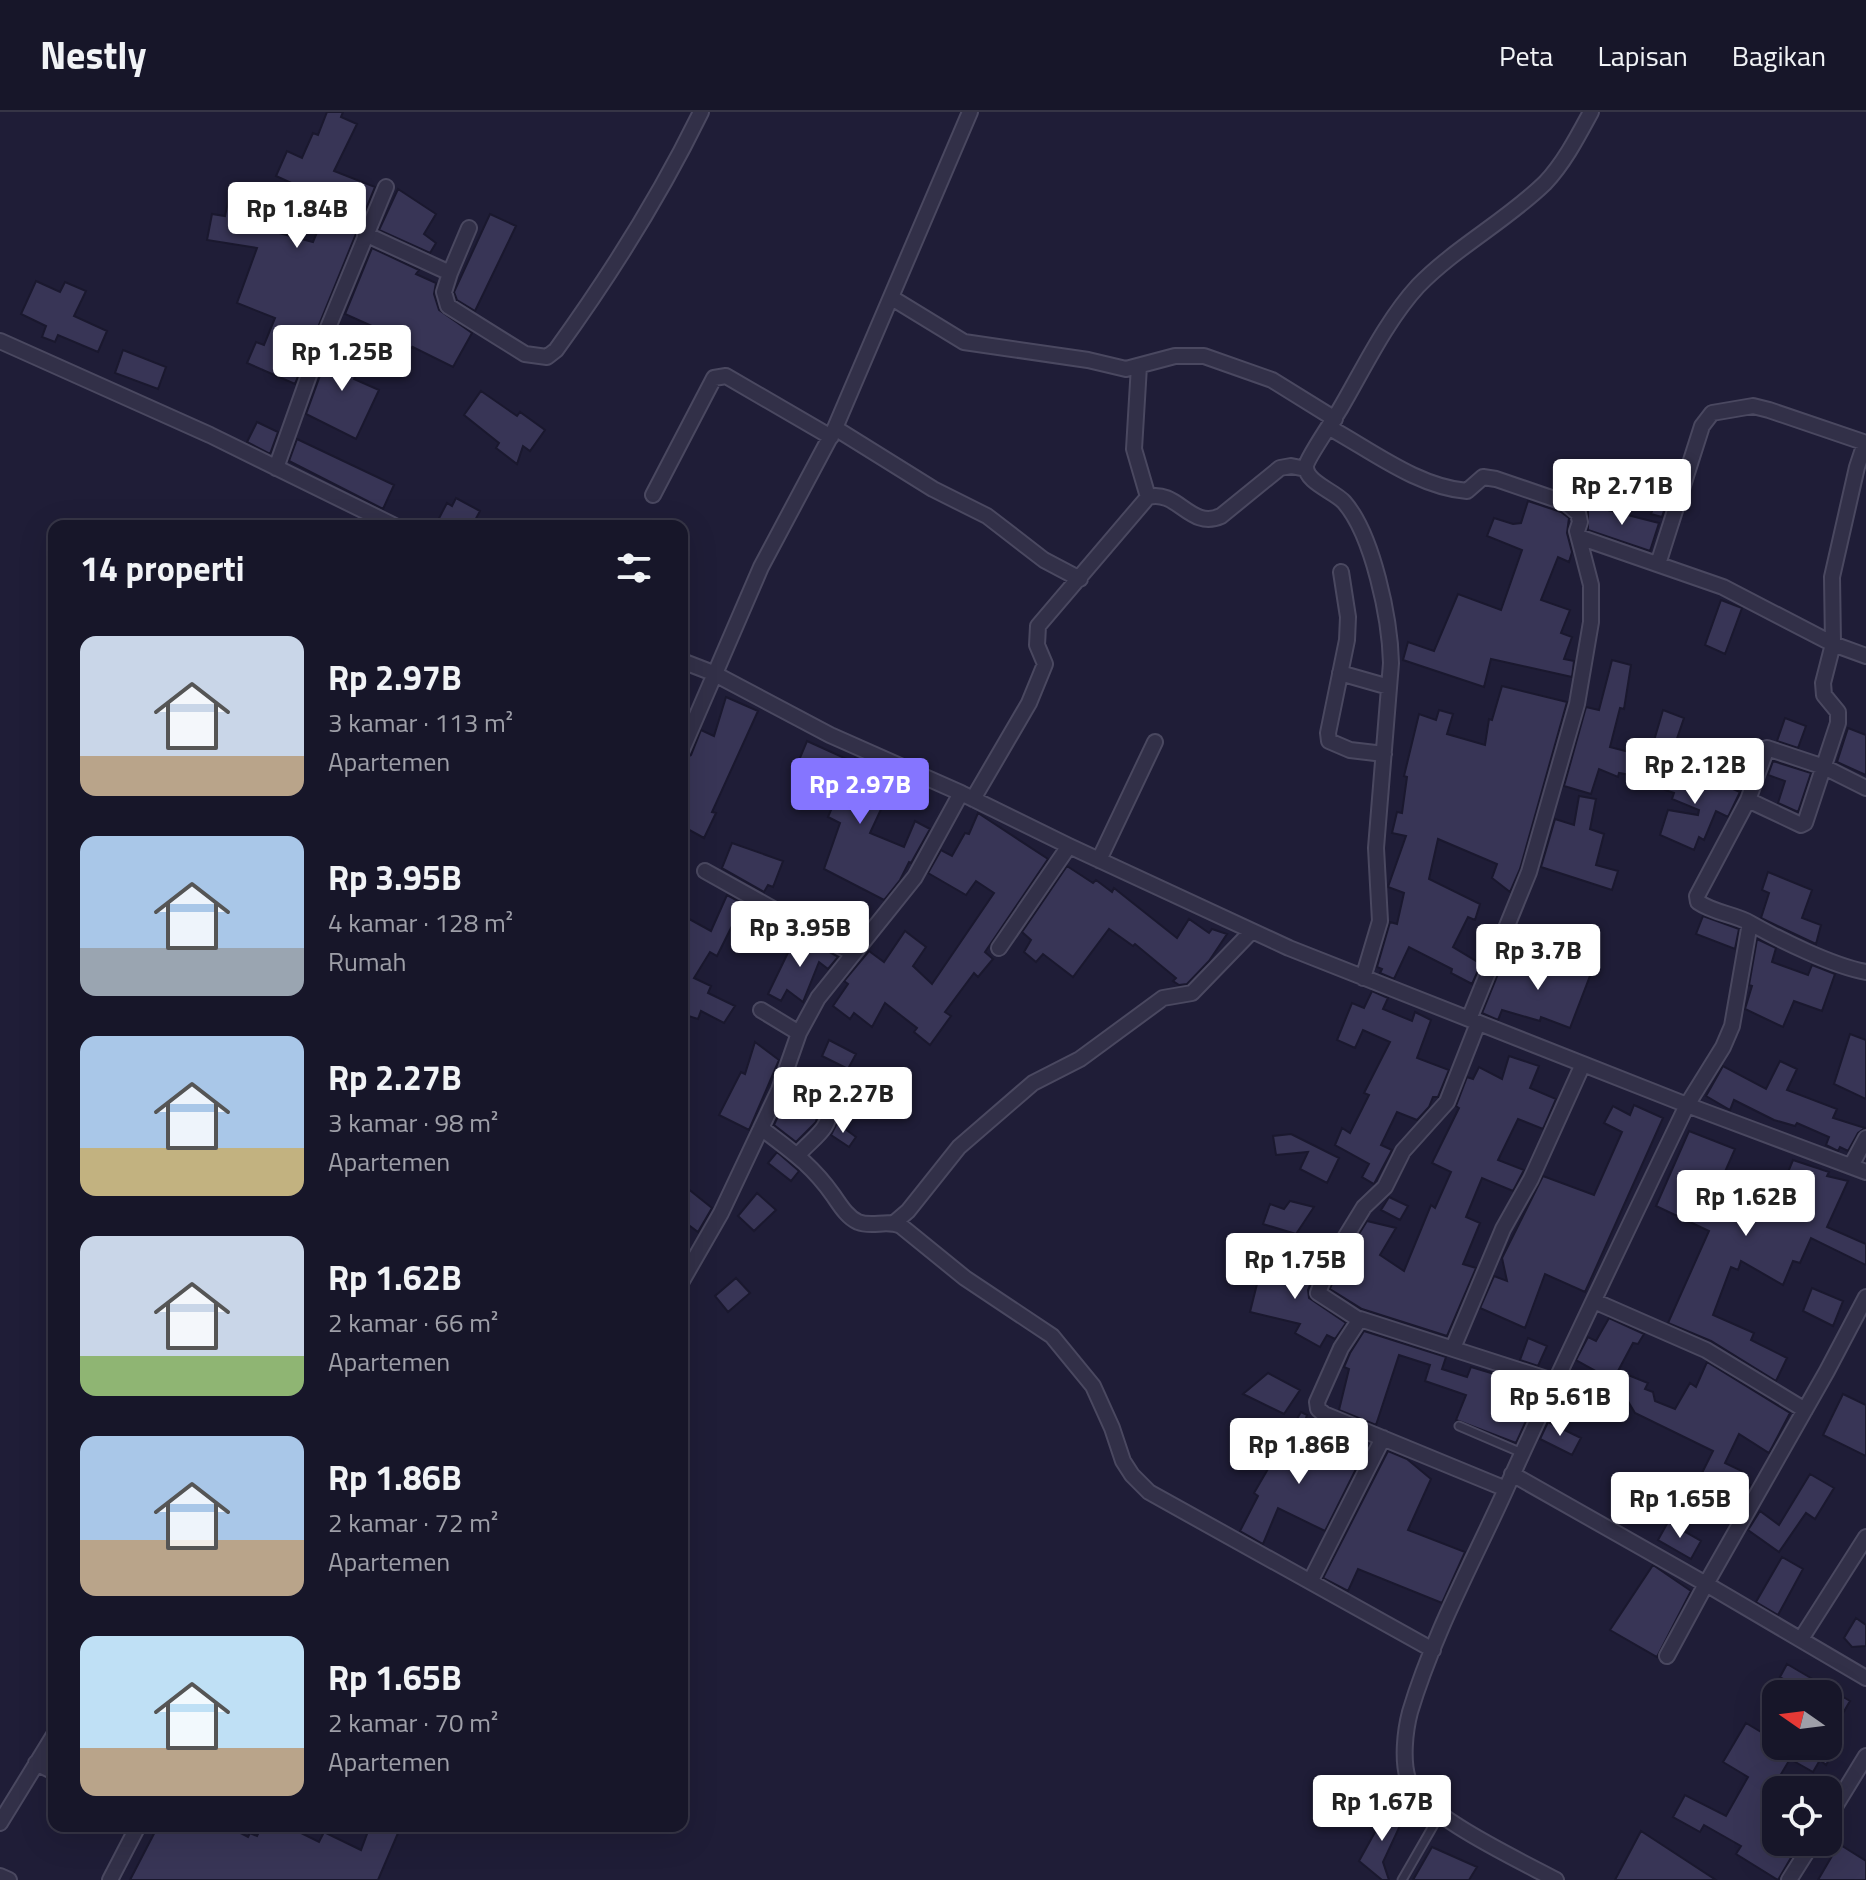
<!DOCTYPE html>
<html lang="id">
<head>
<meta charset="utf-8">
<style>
  body { margin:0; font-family:"Titillium Web",sans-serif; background:#201f31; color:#f1f3f6; height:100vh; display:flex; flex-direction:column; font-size:30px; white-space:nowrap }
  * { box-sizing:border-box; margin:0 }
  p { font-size:26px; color:#9e9fa8 }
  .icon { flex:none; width:44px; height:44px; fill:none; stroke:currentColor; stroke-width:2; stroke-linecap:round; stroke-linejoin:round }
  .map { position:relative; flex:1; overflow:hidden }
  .drawer { position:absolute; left:48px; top:408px; width:640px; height:1312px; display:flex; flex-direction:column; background:#171629; border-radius:16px; box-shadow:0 8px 32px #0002,0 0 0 2px #363546 }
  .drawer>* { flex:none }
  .needle { width:52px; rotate:284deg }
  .tools { position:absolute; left:1762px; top:1568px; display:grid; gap:16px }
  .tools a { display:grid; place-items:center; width:80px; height:80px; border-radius:16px; background:#171629; box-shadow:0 8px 32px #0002,0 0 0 2px #363546; font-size:40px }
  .price { position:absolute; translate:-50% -68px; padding:0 18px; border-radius:8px; background:#fff; color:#222; font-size:26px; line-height:52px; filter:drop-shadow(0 2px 4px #0008) }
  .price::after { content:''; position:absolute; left:50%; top:48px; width:24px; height:18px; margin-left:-12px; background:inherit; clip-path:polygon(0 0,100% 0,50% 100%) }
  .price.active { background:#8575ff; color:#fff }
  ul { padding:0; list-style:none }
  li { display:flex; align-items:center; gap:24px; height:200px; padding:0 32px }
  li span { display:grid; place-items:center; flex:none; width:224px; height:160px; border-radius:16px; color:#555 }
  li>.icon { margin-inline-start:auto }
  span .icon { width:96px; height:96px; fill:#fffc; stroke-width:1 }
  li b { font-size:34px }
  h2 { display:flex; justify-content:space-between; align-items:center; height:96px; padding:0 32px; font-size:34px }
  header { display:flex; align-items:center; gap:48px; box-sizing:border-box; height:112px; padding:0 40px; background:#171629; border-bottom:2px solid #363546 }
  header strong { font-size:38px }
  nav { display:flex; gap:44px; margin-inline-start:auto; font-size:28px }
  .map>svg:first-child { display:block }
  .building { fill:#383556; stroke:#1a182e; stroke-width:2 }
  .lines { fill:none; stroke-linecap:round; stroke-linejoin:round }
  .service-casing { stroke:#4a4860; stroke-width:11 }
  .minor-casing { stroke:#4a4860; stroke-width:18 }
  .service { stroke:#323048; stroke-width:7 }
  .minor { stroke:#323048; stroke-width:14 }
</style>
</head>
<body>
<header>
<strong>Nestly</strong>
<nav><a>Peta</a><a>Lapisan</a><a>Bagikan</a></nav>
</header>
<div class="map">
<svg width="1866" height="1768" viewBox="0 0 1866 1768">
  <rect width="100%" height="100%" fill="#1f1d37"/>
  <path class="building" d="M327,0H343L341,5L357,12L334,59L375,75L295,272L247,251L256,230L264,233L275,206L237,191L257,136L207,128L212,102L225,104L230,81L262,88L258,110L265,111L264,117L313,130L325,101L357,107L359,102L276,64L287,39L302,46L313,21L318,23Z
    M398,77L436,102L424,122L436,131L430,141L379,118Z
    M490,102L516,114L475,199L457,188L454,180Z
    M372,136L419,158L416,162L436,171L434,182L439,198L472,221L453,255L413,235V236L390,228L392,223L345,202Z
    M36,169L60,180L65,170L86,179L74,204L107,219L98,240L58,223L55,230L42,225L46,214L21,202Z
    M332,231L364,246L354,267L379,278L356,327L306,302Z
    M123,238L166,255L158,277L115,261Z
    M481,279L517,304L520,300L545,318L530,339L523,334L517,352L496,336L499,331L464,303Z
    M257,310L278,320L270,342L247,330Z
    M297,327L394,373L383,397L289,349Z
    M1669,357L1677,359L1662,405L1651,402Z
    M456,386L480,399L472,414H435L447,391L452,394Z
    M1528,389L1561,400L1569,406L1567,421L1572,440L1569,450L1558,445L1541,488L1570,498L1561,521L1572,525L1564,547L1574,549L1572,565L1491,547L1484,575L1403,548L1408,530L1434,539L1458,482L1501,498L1522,438L1487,424L1494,406L1513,412L1521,411Z
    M1588,393L1659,411L1650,439L1588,418Z
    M1721,488L1742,496L1725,542L1705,533Z
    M1612,548L1631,553L1624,597L1620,596L1610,635L1641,643L1636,664L1619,661L1618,665L1599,657L1591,682L1564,674L1586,595L1599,598Z
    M1502,574L1567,590L1520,757L1510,780L1492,766L1497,752L1438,727L1429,767L1480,792L1475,808L1468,805L1453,835L1481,852L1472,872L1451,861L1452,857L1409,835L1394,867L1380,861L1382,857L1377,855L1390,810L1397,812L1404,781L1388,775L1406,724L1392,721L1397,700L1402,701L1407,665L1404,664L1419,602L1436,608L1439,598L1453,602L1447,622L1485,633L1489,607L1492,608Z
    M726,585L758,599L712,700L716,701L704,726L682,714V648L691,643L701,618L714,624Z
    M1663,598L1684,606L1671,644L1651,639Z
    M1785,606L1806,614L1798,636L1777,629Z
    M1848,616L1866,623V663L1837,650Z
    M807,629L853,650L855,646L875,656L865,684L883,693L870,721L904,735L915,709L930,717L911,751L909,750L900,768L884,788L824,757L840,711L828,705L841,674L797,653Z
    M1773,649L1811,661L1798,700L1778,691L1785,669L1768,663Z
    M1676,652L1740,680L1728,705L1716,699L1704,728L1699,725L1694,738L1660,723L1668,698L1698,703L1699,698L1672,687L1674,681L1665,678Z
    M1579,684L1596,687L1590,717L1604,722L1596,753L1618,759L1612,778L1541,755L1555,707L1574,713Z
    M978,701L1048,747L985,840L993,847L978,865L974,861L945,900L951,904L930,933L914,920L917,916L885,891L872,915L854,901L850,907L833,894L848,872L844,869L869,839L884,850L905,819L926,835L913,854L932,872L994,781L976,769L966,783L928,761L941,738L952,744L965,721L969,722Z
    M732,731L783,749L773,775L768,773L764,780L722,756Z
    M1067,754L1093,771L1096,768L1112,780L1114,776L1177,826L1189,807L1209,821L1212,817L1227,822L1209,849L1187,872L1179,873L1173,869L1176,866L1135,832L1133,834L1109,817L1073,865L1043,842L1036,850L1024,840L1031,828L1022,820Z
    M1768,760L1812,778L1802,806L1821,813L1816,832L1761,806L1769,781L1762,778Z
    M727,783L775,809L764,831L733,812L717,844L710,840L694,866L711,874L708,881L735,894L724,911L701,899L698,907L682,902V803L711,819Z
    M1703,804L1739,817L1735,837L1696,822Z
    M797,822L838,845L828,857L819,850L803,890L787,878L781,889L768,882Z
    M1757,827L1776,836L1772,850L1808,863L1812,853L1835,862L1822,899L1794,889L1783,915L1745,897L1752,874L1749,873Z
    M1504,847L1563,862L1569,847L1593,856L1570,916L1541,905L1540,909L1502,898L1498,908L1482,901Z
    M1372,879L1388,886L1383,897L1412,909L1415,900L1431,908L1417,946L1449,958L1438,985H1433L1429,995L1417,1008L1397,1000L1381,1033L1392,1038L1374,1072L1362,1065L1369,1052L1335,1033L1342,1016L1350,1021L1369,983L1364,981L1390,930L1363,918L1355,936L1337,928L1352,891L1364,896Z
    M1850,922L1866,928V987L1834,972Z
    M829,928L856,942L848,957L822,944Z
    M755,930L779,948L749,1018L719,1003L741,960L745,962Z
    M1509,944L1539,954L1530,976L1556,987L1543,1017L1518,1007L1498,1048L1524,1058L1513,1079L1482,1066L1466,1105L1480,1111L1463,1152L1476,1156L1447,1224L1362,1197L1330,1177L1338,1156L1367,1109L1396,1116L1380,1143L1404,1159L1431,1093L1435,1096L1451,1060L1432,1051L1459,996L1456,994L1467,965L1473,967L1479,955L1502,967Z
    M1780,949L1797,957L1787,978L1837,997L1833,1006L1865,1016L1858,1021L1848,1039L1840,1035L1838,1039L1826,1033L1829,1025L1797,1011L1795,1014L1774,1008L1734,988L1730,998L1706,984L1723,954L1766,977Z
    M805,966L827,982L820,991L816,1010L796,1030L774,1013L782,995Z
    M1634,993L1663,1006L1585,1180L1545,1162L1525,1216L1480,1196L1494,1164L1507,1169L1502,1146L1543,1064L1594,1083L1622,1020L1604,1011L1613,994L1630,1003Z
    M837,1011L856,1025L849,1035L831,1023Z
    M1689,1019L1735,1037L1721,1069L1746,1077L1744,1082L1774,1094L1793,1048L1829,1060L1827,1064L1848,1069L1827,1115L1866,1132V1153L1811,1126L1800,1151L1793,1149L1783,1173L1741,1149L1738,1158L1731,1155L1713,1203L1754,1221L1751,1228L1787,1246L1776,1269L1711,1229L1668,1211L1709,1119L1656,1094Z
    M1291,1022L1339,1046L1327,1071L1300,1057L1308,1040L1276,1043L1273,1024Z
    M777,1040L799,1059L791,1069L768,1051Z
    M682,1072L712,1096L698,1120L682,1108Z
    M757,1081L776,1098L754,1119L738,1104Z
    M1389,1085L1408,1094L1400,1108L1381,1098Z
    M1290,1089L1314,1095L1296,1122L1263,1112L1270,1092L1284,1097Z
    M1285,1139L1317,1156L1308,1178L1309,1186L1346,1211L1335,1227L1327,1223L1320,1235L1295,1221L1300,1212L1250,1200L1259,1164L1270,1167Z
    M736,1166L750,1181L728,1200L715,1184Z
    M1812,1176L1843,1189L1833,1214L1803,1199Z
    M1609,1206L1644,1222L1638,1232L1633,1231L1618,1259L1648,1271L1645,1277L1653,1280L1655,1289L1675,1297L1690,1271L1696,1275L1707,1250L1790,1301L1769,1341L1739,1322L1725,1351L1744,1360L1743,1369L1750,1373L1743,1387L1699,1367L1713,1339L1635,1301L1626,1286L1594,1271L1599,1261L1576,1248L1588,1225L1596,1229Z
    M1364,1219L1446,1245L1442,1257L1467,1265L1471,1255L1541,1276L1516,1331L1456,1308L1466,1283L1425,1269L1430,1253L1399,1243L1376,1313L1339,1298L1349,1257L1344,1255L1350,1241Z
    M1528,1226L1547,1234L1538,1254L1520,1248Z
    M1268,1261L1300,1278L1284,1302L1243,1282Z
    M1843,1282L1866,1293V1344L1823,1323Z
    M1301,1300L1307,1303L1298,1330L1357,1355L1325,1419L1278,1396L1263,1432L1240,1419L1258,1384L1254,1381Z
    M1548,1310L1581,1326L1572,1343L1540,1327Z
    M1388,1339L1407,1347L1431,1367L1408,1418L1465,1440L1442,1491L1358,1457L1348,1479L1323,1466Z
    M1810,1362L1834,1376L1815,1407L1806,1401L1779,1440L1748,1418L1760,1399L1779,1413Z
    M1668,1410L1701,1429L1691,1447L1658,1428Z
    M1782,1445L1803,1457L1778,1503L1756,1490Z
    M1653,1453L1691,1479L1657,1545L1610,1518Z
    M1856,1506L1866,1513V1534L1852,1535L1844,1526Z
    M1787,1552L1850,1589L1828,1627V1582H1777L1785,1568L1780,1565Z
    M1746,1611L1776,1629V1634H1837L1826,1653L1820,1648L1813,1660L1790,1647L1768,1684L1776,1688V1719L1770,1730L1792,1744L1778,1768L1736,1742L1741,1734L1704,1713L1700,1720L1673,1705L1685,1683L1726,1704L1748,1665L1723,1650Z
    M1389,1695L1405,1703L1383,1750L1389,1768H1382L1359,1749Z
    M158,1714H227L248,1725L250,1721L257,1724L262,1714H287L319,1730L324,1720L361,1738L370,1714H401L378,1768H130Z
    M1641,1719L1716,1768H1615Z
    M1839,1732L1866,1749V1768H1818Z
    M1432,1735L1477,1755L1469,1768H1413Z"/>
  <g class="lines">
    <g class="service-casing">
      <path id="service" d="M1459,1314L1522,1341
        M1402,1768L1440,1702"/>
    </g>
    <g class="minor-casing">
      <path id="minor" d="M365,122L450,161L469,116
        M450,161L444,180L448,194L525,242L547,245L556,238C611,162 660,84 701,0
        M892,186L964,230L1088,248L1126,257L1175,244H1204L1272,268L1335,307
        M0,229L210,323L395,414
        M1139,254L1134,337L1148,385
        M835,316L933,377L987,404L1044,448L1080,467
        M1330,316C1372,339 1418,375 1467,379L1483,365L1496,367L1566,391L1578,401L1580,410L1577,419L1591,473V510L1577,592L1529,760L1469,907
        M276,356L313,252L386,75
        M653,383L714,266L726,264L831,325
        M1579,425L1723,475L1833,532L1866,544
        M1658,452L1702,314L1712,301L1753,294L1769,298L1866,331
        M1341,460L1348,505L1347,528L1328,621L1329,629L1350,638L1384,642
        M682,549L713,561L830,623L961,681L1069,734L1289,836L1687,993L1866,1060
        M1340,561L1389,575
        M682,638L761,455L835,316L970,0
        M1866,676L1824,655L1767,636L1748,688L1697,784L1698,790C1714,801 1734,802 1750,811C1780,828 1833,854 1866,860
        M973,687L1029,591L1045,552L1037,533L1038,514L1148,385C1178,377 1190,418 1221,404L1280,356L1291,354L1306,357
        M1748,688L1801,713L1805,711L1838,611V600L1824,583L1823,571L1833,532L1832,465L1857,355L1865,331
        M1099,748L1155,630
        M705,759L852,841
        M999,836L1069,734
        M1363,866L1380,809L1376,736L1391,551C1390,507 1373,423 1344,390C1334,379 1305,370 1306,354C1307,346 1334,307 1340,297C1364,256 1386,209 1418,174C1456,135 1506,109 1545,71C1564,51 1578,24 1591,0
        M761,898L799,921
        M761,1016C791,1039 811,1052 833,1083C840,1093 847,1105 858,1110C873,1116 886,1107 901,1114L965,1166L1052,1224L1093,1274L1112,1316L1123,1349L1132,1363L1149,1380L1433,1538
        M798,1043C811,1027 832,1017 829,995
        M1851,1054L1866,1026
        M894,1111L908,1099L959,1035L1033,971L1080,947L1163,886L1192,881L1252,819
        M682,1169L721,1101L779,978L799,921L818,886L915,765L961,681
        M1866,1185L1827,1259L1706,1472L1866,1566
        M1594,1189L1706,1238L1805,1298
        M1358,1207L1318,1181L1329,1152L1364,1095L1385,1075L1403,1039L1447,990L1478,911
        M1453,1236L1503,1117L1531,1067L1583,952
        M1512,1362L1706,1472L1667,1544
        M1506,1377L1324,1302L1318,1297L1317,1290L1341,1236L1360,1207L1556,1270
        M1311,1468L1383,1326
        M1801,1527L1866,1425
        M36,1651L54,1660
        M1828,1706L1866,1644
        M0,1711L54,1623
        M0,1764L9,1768
        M110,1768L138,1714
        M1556,1768C1521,1749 1419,1702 1408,1667C1402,1648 1405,1619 1410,1600C1433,1523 1473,1450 1506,1377C1564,1248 1626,1121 1687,993L1723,935L1732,914L1750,811
        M1789,1768L1813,1730"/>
    </g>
    <use href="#service" class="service"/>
    <use href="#minor" class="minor"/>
  </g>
</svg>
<div class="tools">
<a><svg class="needle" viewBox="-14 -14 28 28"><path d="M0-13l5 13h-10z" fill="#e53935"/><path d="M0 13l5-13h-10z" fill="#9e9fa8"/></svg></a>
<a><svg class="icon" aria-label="locate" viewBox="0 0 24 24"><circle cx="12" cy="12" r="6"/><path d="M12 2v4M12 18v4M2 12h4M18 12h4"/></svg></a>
</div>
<b class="price" style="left:297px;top:138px">Rp 1.84B</b>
<b class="price" style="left:342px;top:281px">Rp 1.25B</b>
<b class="price" style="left:1622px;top:415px">Rp 2.71B</b>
<b class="price" style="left:1695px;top:694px">Rp 2.12B</b>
<b class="price active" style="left:860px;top:714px">Rp 2.97B</b>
<b class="price" style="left:800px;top:857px">Rp 3.95B</b>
<b class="price" style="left:1538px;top:880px">Rp 3.7B</b>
<b class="price" style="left:843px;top:1023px">Rp 2.27B</b>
<b class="price" style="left:1746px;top:1126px">Rp 1.62B</b>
<b class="price" style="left:1295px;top:1189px">Rp 1.75B</b>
<b class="price" style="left:1560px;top:1326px">Rp 5.61B</b>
<b class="price" style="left:1299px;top:1374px">Rp 1.86B</b>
<b class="price" style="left:1680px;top:1428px">Rp 1.65B</b>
<b class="price" style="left:1382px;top:1731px">Rp 1.67B</b>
<section class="drawer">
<h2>14 properti<svg class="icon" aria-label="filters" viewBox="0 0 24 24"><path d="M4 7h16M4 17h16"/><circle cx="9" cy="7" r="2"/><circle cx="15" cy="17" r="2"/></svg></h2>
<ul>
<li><span style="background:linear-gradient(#c9d6e8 75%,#b9a48a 0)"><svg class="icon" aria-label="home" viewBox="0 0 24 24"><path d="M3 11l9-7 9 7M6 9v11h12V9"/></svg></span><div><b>Rp 2.97B</b><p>3 kamar · 113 m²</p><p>Apartemen</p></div></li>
<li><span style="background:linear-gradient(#a9c7e8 70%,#9aa5b1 0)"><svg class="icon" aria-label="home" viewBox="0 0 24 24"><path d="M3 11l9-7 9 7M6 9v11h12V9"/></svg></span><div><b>Rp 3.95B</b><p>4 kamar · 128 m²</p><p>Rumah</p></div></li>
<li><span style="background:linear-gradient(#a9c7e8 70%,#c2b280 0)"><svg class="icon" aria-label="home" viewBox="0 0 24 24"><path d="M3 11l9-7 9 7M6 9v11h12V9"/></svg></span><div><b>Rp 2.27B</b><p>3 kamar · 98 m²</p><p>Apartemen</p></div></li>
<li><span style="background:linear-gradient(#c9d6e8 75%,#8fb573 0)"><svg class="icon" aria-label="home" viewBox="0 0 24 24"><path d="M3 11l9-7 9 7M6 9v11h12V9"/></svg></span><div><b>Rp 1.62B</b><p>2 kamar · 66 m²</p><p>Apartemen</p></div></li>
<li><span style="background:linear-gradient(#a9c7e8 65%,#b9a48a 0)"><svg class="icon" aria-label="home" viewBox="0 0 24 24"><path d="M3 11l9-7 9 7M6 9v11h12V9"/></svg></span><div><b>Rp 1.86B</b><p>2 kamar · 72 m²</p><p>Apartemen</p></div></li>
<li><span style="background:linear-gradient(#bfe0f5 70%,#b9a48a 0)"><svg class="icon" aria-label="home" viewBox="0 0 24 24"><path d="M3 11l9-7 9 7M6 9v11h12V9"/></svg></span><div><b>Rp 1.65B</b><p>2 kamar · 70 m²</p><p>Apartemen</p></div></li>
</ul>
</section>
</div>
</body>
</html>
